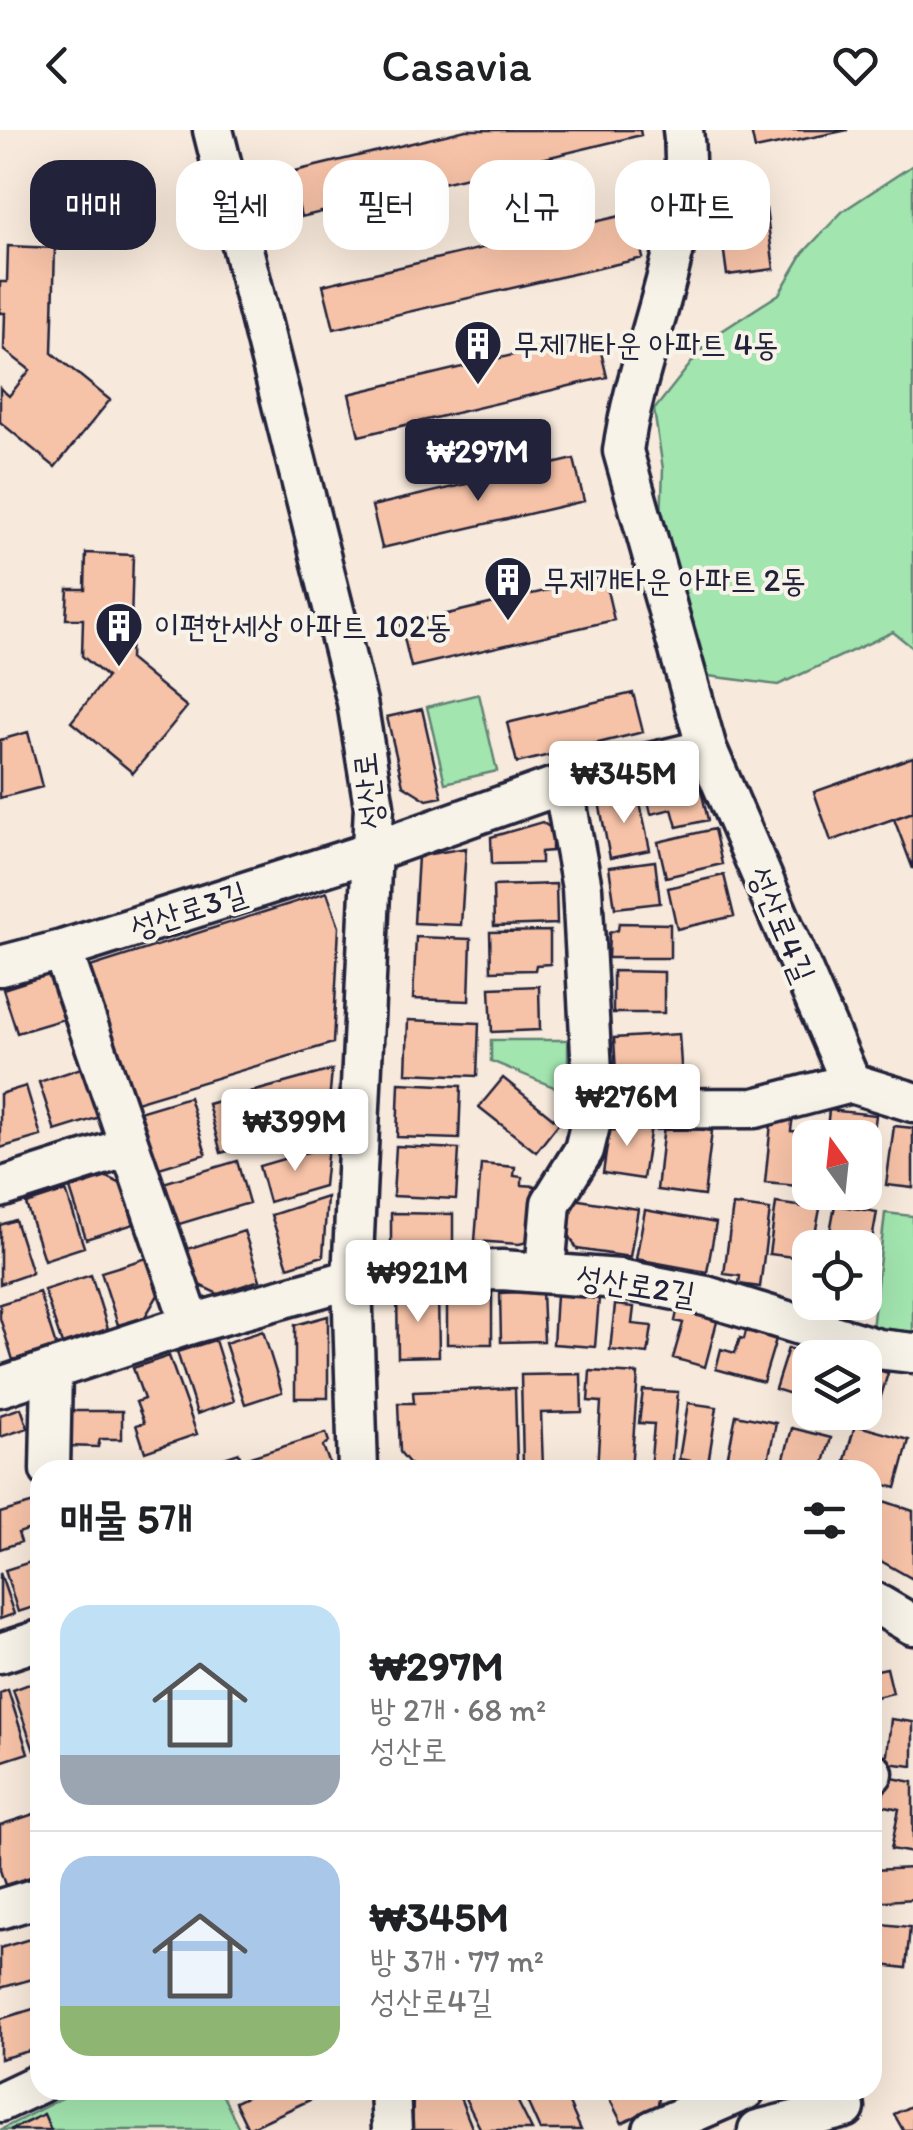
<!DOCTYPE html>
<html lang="ko">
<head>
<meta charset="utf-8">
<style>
  body { margin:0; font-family:Itim,"Poor Story",sans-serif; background:#f6f6f6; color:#202124; height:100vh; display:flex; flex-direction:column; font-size:38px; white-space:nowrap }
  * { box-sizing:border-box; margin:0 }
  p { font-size:32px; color:#757577 }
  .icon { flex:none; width:55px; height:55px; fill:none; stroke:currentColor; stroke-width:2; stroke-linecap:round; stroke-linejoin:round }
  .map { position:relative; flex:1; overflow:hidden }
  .details { position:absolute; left:30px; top:1330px; width:852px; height:640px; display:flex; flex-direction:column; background:#fff; border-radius:30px; box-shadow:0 10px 40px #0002 }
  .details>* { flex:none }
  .hud { position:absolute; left:30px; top:30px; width:855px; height:90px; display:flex; gap:20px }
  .needle { width:65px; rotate:345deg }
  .tools { position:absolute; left:792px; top:990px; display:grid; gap:20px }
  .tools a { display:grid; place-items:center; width:90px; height:90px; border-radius:20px; background:#fff; box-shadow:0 10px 40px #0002; font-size:50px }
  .price { position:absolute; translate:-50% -85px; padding:0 22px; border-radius:10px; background:#fff; color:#222; font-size:32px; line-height:65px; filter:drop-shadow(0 2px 5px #0008) }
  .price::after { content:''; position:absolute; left:50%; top:60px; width:30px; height:22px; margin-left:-15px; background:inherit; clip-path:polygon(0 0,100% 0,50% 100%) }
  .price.on { background:#22223b; color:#fff }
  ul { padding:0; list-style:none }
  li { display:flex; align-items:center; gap:30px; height:250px; padding:0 30px }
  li+li { border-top:2px solid #e0e0e0 }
  li span { display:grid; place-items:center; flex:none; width:280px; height:200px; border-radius:30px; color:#555 }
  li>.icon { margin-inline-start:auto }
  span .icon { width:120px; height:120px; fill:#fffc; stroke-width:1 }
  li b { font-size:42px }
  h2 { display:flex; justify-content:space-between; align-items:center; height:120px; padding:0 30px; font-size:42px }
  .chip { padding:0 35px; border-radius:30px; background:#fff; box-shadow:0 10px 40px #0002; font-size:35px; line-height:90px }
  .chip.on { background:#22223b; color:#fff }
  header { display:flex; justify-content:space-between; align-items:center; height:130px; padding:0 30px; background:#fff; font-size:45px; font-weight:600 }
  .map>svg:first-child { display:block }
  .green { fill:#a2e5af; stroke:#628475; stroke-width:2.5 }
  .building { fill:#f7c3a8; stroke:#22223b; stroke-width:2.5 }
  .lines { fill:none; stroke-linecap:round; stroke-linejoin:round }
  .minor-casing { stroke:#22223b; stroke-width:45 }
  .minor { stroke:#f7f3e8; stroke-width:38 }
  .labels { text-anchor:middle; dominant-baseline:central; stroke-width:8; stroke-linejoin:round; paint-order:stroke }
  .poi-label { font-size:32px; fill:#22223b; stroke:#f7f3e8; text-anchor:start }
  .street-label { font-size:32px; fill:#22223b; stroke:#f7f3e8 }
</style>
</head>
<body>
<header><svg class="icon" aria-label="back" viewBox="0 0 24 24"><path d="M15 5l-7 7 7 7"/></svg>Casavia<svg class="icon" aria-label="heart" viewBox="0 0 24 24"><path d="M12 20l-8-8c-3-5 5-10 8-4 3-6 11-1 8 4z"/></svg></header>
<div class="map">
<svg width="913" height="2000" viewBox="0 0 913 2000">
  <rect width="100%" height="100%" fill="#f7e9db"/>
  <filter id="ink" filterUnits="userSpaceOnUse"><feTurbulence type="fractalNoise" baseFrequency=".01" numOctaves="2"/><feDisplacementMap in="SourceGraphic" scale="20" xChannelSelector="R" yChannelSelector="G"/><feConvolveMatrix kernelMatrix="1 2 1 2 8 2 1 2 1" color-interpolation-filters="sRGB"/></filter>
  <g filter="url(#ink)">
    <path class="green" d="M913,35V518L893,502L778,555L701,545L661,391L663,339L654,280L711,208L779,164L803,123L843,81Z
      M479,564L497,641L445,653L427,577Z
      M491,910H568V963L491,931Z
      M885,1083L913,1086V1204L872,1199Z
      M78,1960H220L240,2000H0Z"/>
    <path class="building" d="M466,0H640L641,5L301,87L291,42Z
      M751,0H848L755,19Z
      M766,79L774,139L727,145L719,85Z
      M633,83L643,128L334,199L323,155Z
      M8,116L55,118L52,223L110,270L55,337L0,292V258L9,266L30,240L4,220L5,183H0V152H7Z
      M597,205L607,247L359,306L349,264Z
      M574,329L584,371L382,418L372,376Z
      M86,423L133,425L130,530L187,577L133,643L71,592L107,547L82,526L83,489H66L68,459H85Z
      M604,447L614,490L411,537L401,495Z
      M633,563L643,602L517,633L507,593Z
      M422,579L442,667L427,670L403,655L387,587Z
      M28,602L42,657L0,668V610Z
      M913,627V682L831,711L814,662Z
      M687,652L701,660L708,690L677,697L672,679L651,684L646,662Z
      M638,664L650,720L610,728L599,672Z
      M913,682V739L894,689Z
      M542,692L552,699V721L541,722V733L492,734L491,707Z
      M714,699L722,734L666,747L658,712Z
      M466,718L461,795L414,793L418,726Z
      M655,731L660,773L615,778L609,737Z
      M724,745L734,786L677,799L668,758Z
      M556,754L557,794L494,796L493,756Z
      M327,762L339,797L333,913L133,973L90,837Z
      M619,793L670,794V828H608L609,803L618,800Z
      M550,801V834L536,835L535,840L491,841L490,802Z
      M416,807L471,809L469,871L413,869Z
      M613,841L664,842V883H613Z
      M50,844L64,889L17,903L3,859Z
      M539,856L540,900L492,902L490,858Z
      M408,890L479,893L477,946L406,943Z
      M679,904L682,950L624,954L616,944L614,908Z
      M84,937L100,987L55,1001L39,952Z
      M332,940L327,994L221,1023L208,974Z
      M503,948L559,993L536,1022L479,977Z
      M399,953L461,956L459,1009L397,1007Z
      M26,956L41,1006L0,1018V964Z
      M189,967L206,1024L156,1039L139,982Z
      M829,980L876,985L871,1025L865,1024V1008H826Z
      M772,983L793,984L791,1001L817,1003V1008H810V1057L765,1053Z
      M611,990L651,996L643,1049L603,1043Z
      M664,995L712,1001L704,1066L657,1060Z
      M894,996L913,998V1058L886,1055Z
      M328,1016L324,1056L269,1072L259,1036Z
      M396,1016L459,1019L456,1069L393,1066Z
      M237,1031L249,1073L176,1095L163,1053Z
      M481,1034L515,1037L514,1046L522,1047V1055L536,1056L532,1111L519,1114L475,1111Z
      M107,1047L121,1054L134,1094L86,1109L70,1059Z
      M66,1061L84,1117L44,1130L26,1074Z
      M327,1067L323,1126L288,1137L271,1085Z
      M573,1069L638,1079L630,1127L577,1119L568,1103Z
      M776,1073L820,1079L810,1129L769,1124Z
      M733,1075L770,1080L760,1157L739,1154L740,1146L724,1144Z
      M835,1075L877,1082L867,1137L865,1118H827Z
      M645,1080L716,1093L707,1142L636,1129Z
      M391,1083L453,1084V1120L391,1119Z
      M15,1090L32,1143L0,1154V1095Z
      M244,1101L260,1150L218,1164L197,1154L187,1119Z
      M147,1128L158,1165L145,1187L118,1195L101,1142Z
      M91,1145L108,1199L62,1214L44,1160Z
      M542,1161L544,1211L501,1212L500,1163Z
      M39,1162L56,1216L13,1230L0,1188V1174Z
      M438,1162L439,1226L398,1227L397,1163Z
      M447,1162H492V1214H447Z
      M556,1165L599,1168L595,1217L553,1214Z
      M615,1175L634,1177L632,1194L652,1196L648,1224L610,1220Z
      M678,1177L718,1188L705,1237L673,1228L683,1193L675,1191Z
      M328,1186V1268H295V1195Z
      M263,1201L282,1262L245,1274L225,1213Z
      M746,1201L776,1209L763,1252L716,1239L721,1219L735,1223L740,1208L744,1209Z
      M215,1210L234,1271L197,1284L177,1222Z
      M788,1218L819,1228H810V1270L775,1259Z
      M169,1226L197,1304L145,1322L136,1295L144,1293L136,1272L144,1269L133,1238Z
      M865,1236L888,1243L874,1289L854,1282H865Z
      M590,1241L638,1244L631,1340H597L601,1272L588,1271Z
      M581,1244L582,1282L541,1283L543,1337H523L521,1245Z
      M515,1258L517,1331L510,1340H415L400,1322L398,1273H414L413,1262Z
      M643,1260L678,1262L671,1340H650L654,1294L639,1293Z
      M688,1273L717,1277L707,1340H691L692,1331L679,1329Z
      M21,1278L28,1298L0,1307V1285Z
      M65,1281H122V1309H100L98,1317L65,1316Z
      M736,1285L776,1293L766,1340H725Z
      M855,1295L909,1310L896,1358L872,1351V1340H864L865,1335L845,1330Z
      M792,1298L831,1308L822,1340H781Z
      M326,1303L329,1312L323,1316L332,1340H254L250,1327Z
      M239,1323L244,1340H198L197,1337Z
      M872,1367L913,1381V1449L872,1426Z
      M34,1373L40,1396L18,1403L21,1412L0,1419V1383Z
      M40,1429V1475L18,1482L5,1440Z
      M0,1443L14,1484L0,1489Z
      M887,1538L893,1563L872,1568V1541Z
      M40,1550V1619L34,1621L13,1560Z
      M8,1560L28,1623L0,1632V1563Z
      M891,1589L913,1592V1636L886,1633Z
      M887,1647L913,1652V1723L891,1719L899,1679L881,1675Z
      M40,1682V1744L5,1755L0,1740V1695Z
      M913,1738V1769L872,1772V1740Z
      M872,1793L910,1797L906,1838L872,1834Z
      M40,1806V1847L0,1858V1818Z
      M40,1877V1918L0,1929V1889Z
      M260,1960H331L248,1999L235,1972Z
      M434,1960H457L473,2000H412L413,1968Z
      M461,1960H512L532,2000H481Z
      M522,1960H563L581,2000H540Z
      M612,1960H660L658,1975L622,1993L610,1970Z
      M913,1975V2000H903L894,1984Z
      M44,1984L51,2000H10Z"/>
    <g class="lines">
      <g class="minor-casing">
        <path id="minor" d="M213,0L357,572L374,676L352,1149L358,1340
          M683,0C697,103 637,218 623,321L707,619
          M62,820L191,1194
          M0,836L62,820L374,721L563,654L707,619L851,953L913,972
          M594,979L755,978L851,953
          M0,1058L128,1017
          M545,1141L551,1073L584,1020L594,979L582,758L563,654
          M0,1257L191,1194L352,1149L398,1143L502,1140L619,1149L706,1166L878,1219L913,1223
          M50,1340L52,1240
          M872,1471L913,1495
          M0,1523L40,1510
          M872,1644L873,1643
          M0,1779L40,1767
          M390,1960L392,2000
          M0,1972L40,1953
          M653,2000L745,1960
          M758,2000L845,1978"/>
      </g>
      <use href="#minor" class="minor"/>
    </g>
  </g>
  <defs>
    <g id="building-pin" transform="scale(2.5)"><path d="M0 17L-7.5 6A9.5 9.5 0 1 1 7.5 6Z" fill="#22223b" stroke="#f7f3e8"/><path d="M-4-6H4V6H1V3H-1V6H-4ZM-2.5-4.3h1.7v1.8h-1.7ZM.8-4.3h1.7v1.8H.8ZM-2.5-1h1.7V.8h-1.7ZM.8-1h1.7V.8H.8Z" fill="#fff"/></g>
  </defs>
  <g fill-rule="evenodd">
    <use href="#building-pin" x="478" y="214"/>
    <use href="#building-pin" x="508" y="450"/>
    <use href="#building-pin" x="119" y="496"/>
  </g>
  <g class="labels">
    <g class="poi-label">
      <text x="513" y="214">무제개타운 아파트 4동</text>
      <text x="543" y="450">무제개타운 아파트 2동</text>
      <text x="154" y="496">이편한세상 아파트 102동</text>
    </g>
    <g class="street-label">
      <text transform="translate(368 661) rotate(-96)">성산로</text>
      <text transform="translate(188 780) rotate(-18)">성산로3길</text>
      <text transform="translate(782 794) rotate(67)">성산로4길</text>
      <text transform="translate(636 1155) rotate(9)">성산로2길</text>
    </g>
  </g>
</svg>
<div class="tools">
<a><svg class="needle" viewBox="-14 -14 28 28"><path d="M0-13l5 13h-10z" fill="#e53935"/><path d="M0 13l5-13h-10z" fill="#757577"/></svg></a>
<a><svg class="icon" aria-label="locate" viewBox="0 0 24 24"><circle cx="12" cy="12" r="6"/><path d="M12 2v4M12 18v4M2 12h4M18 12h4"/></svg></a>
<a><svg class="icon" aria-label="layers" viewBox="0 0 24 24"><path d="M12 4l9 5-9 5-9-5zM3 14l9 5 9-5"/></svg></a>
</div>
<b class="price on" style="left:478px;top:374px">₩297M</b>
<b class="price" style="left:624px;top:696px">₩345M</b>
<b class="price" style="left:627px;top:1019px">₩276M</b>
<b class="price" style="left:295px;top:1044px">₩399M</b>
<b class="price" style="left:418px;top:1195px">₩921M</b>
<div class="hud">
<a class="chip on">매매</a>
<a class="chip">월세</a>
<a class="chip">필터</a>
<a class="chip">신규</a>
<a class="chip">아파트</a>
</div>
<section class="details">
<h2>매물 5개<svg class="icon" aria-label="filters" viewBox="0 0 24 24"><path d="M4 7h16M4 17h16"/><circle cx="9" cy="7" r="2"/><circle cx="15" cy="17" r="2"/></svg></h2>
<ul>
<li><span style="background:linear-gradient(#bfe0f5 75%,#9aa5b1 0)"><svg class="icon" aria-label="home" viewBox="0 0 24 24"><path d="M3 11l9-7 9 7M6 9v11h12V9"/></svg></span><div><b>₩297M</b><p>방 2개 · 68 m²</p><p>성산로</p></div></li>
<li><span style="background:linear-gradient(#a9c7e8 75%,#8fb573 0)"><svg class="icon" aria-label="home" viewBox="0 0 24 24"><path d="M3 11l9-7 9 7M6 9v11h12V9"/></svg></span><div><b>₩345M</b><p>방 3개 · 77 m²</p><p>성산로4길</p></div></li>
</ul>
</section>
</div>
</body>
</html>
